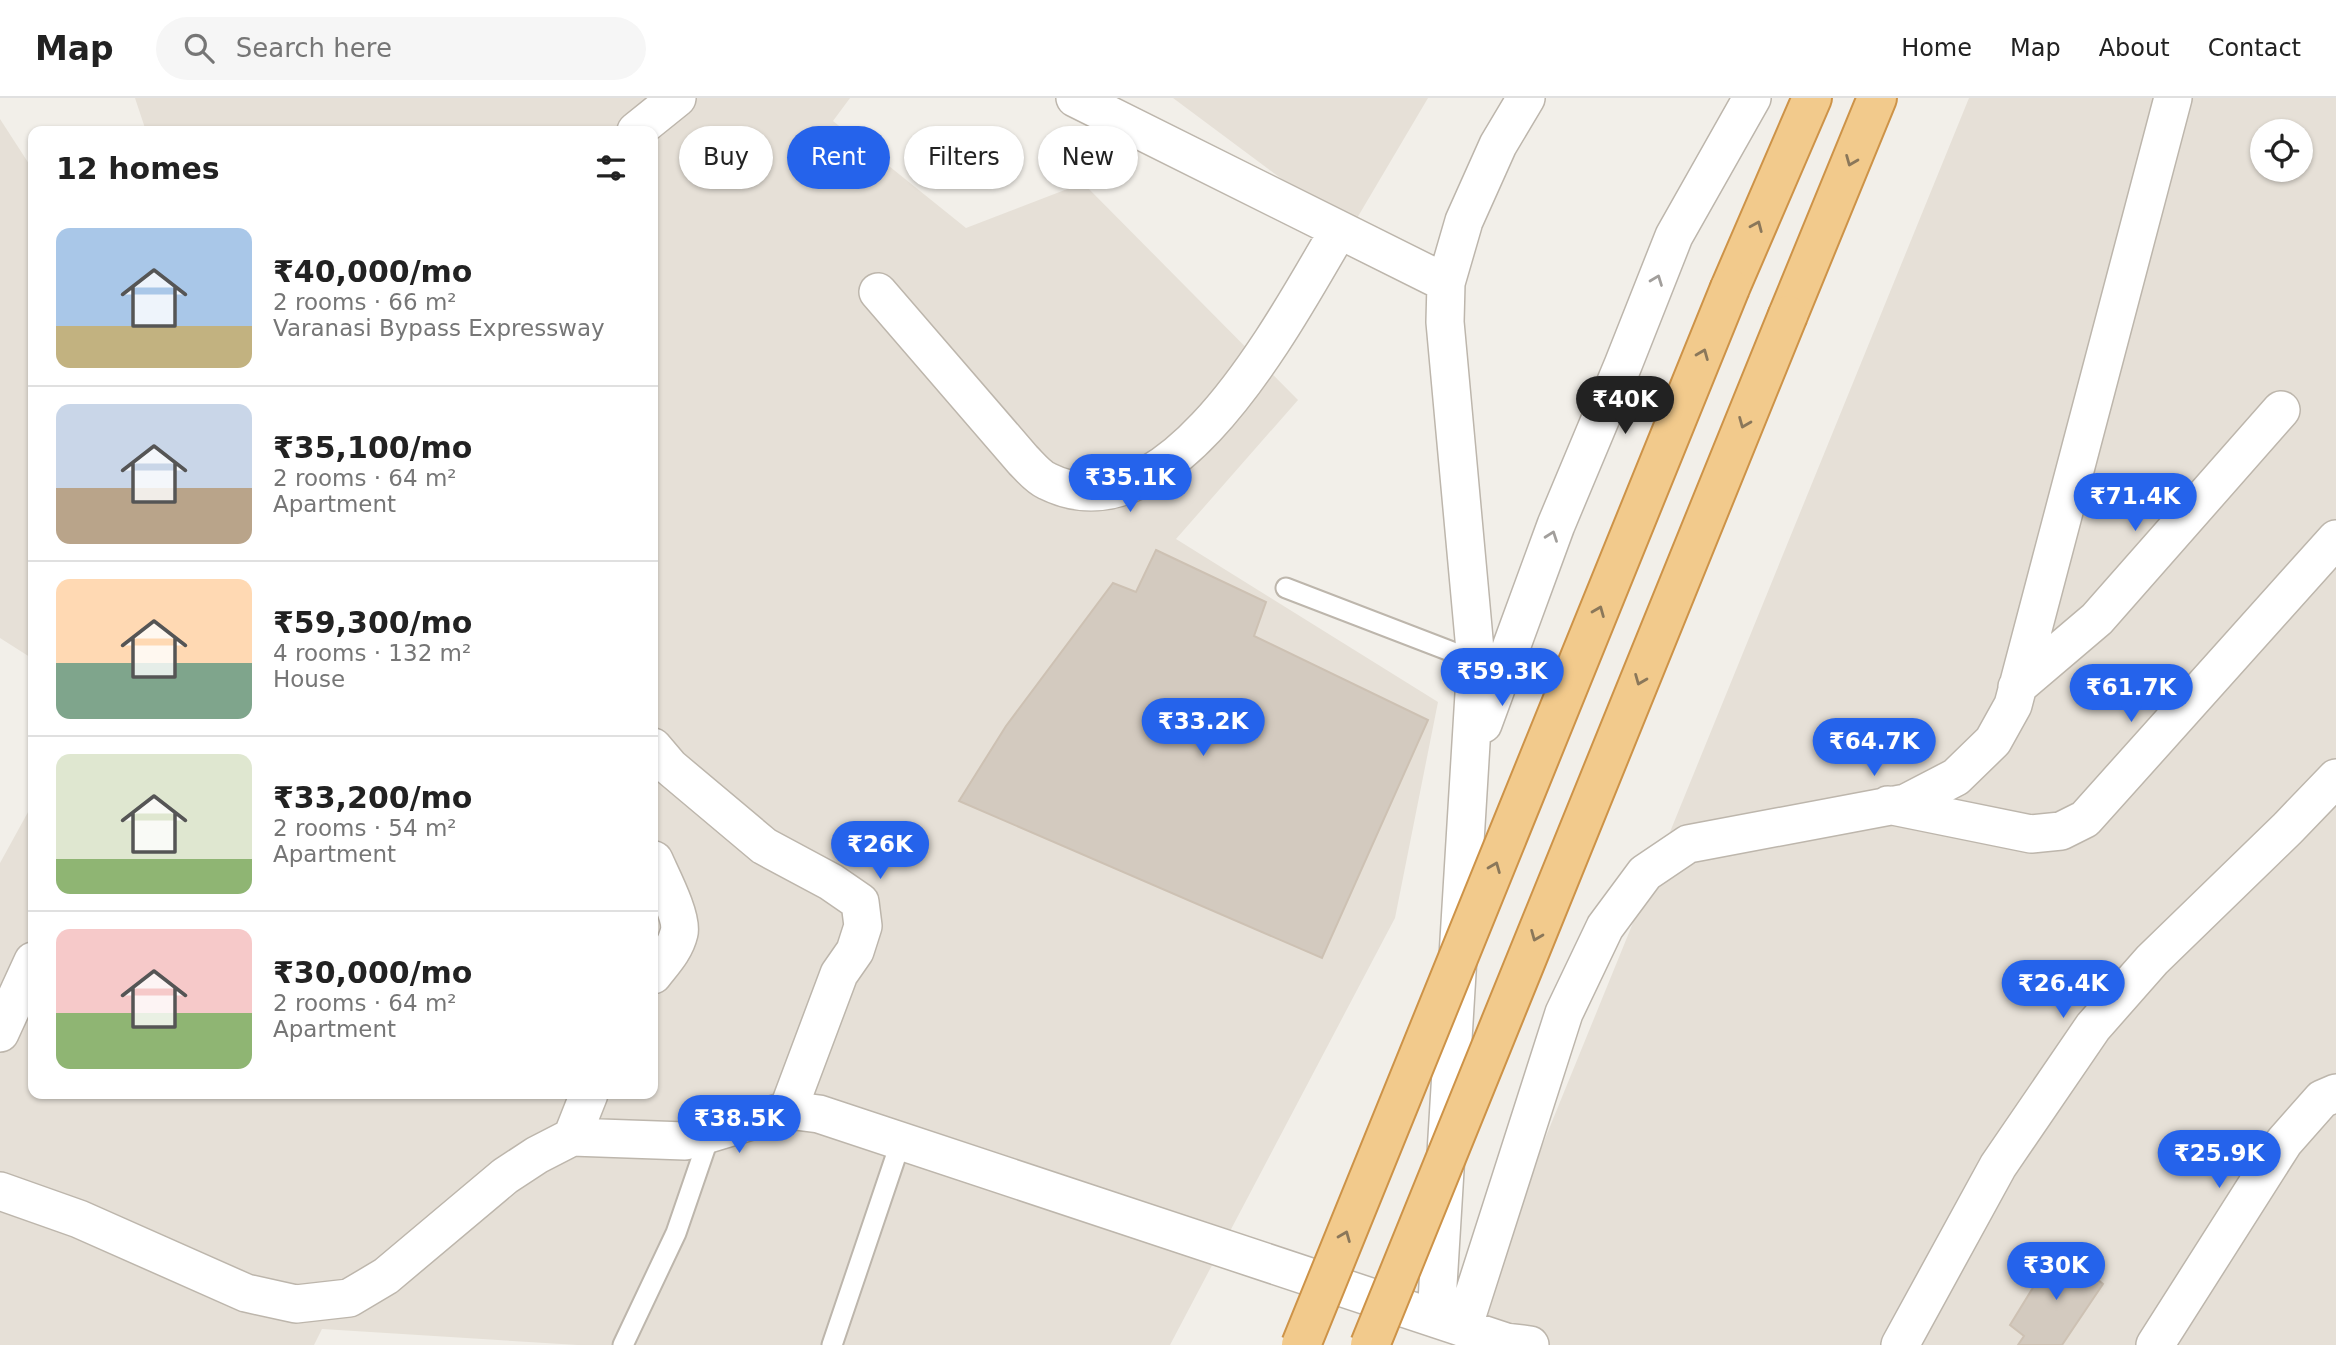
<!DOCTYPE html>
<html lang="en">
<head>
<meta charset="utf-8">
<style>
  body { margin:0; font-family:"DejaVu Sans",sans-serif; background:#f6f6f6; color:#222; height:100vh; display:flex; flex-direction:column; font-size:26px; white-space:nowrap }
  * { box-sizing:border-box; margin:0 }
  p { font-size:23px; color:#767676 }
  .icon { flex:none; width:38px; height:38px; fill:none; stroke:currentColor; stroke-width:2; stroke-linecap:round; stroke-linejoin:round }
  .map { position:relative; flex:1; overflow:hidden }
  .details { position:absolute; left:28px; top:28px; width:630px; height:973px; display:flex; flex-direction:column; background:#fff; border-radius:14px; box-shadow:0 2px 5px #0004 }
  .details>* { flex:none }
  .hud { position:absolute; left:679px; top:28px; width:665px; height:63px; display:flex; gap:14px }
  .buttons { position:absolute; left:2250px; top:21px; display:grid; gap:14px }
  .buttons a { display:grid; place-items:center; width:63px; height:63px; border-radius:50%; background:#fff; box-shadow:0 2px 5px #0004; font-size:35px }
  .price { position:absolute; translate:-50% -60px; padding:0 16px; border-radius:24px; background:#2563eb; color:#fff; font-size:23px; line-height:46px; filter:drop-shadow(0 2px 4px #0008) }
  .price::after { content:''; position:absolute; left:50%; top:42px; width:21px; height:16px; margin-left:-10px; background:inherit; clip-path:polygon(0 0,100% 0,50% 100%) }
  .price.active { background:#222; color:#fff }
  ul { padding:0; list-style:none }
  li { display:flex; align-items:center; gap:21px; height:175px; padding:0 28px }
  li+li { border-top:2px solid #e0e0e0 }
  li span { display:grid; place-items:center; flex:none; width:196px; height:140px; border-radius:14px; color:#555 }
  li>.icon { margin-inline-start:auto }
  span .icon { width:84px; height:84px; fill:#fffc; stroke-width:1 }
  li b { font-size:30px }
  h2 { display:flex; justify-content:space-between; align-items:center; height:84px; padding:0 28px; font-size:30px }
  .tag { padding:0 24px; border-radius:32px; background:#fff; box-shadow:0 2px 5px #0004; font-size:24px; line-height:63px }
  .tag.active { background:#2563eb; color:#fff }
  header { display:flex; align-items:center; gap:42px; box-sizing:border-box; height:98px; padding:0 35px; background:#fff; border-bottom:2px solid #e0e0e0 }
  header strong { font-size:33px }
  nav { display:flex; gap:38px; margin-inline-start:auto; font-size:24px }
  .search { width:490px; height:63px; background:#f6f6f6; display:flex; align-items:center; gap:18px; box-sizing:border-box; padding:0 24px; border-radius:38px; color:#767676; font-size:26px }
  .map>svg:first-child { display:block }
  .residential { fill:#e6e0d7; fill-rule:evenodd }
  .building { fill:#d3cabf; stroke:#cdc1b3; stroke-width:2 }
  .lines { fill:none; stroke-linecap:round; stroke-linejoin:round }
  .service-casing { stroke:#bdb6ac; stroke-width:23 }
  .minor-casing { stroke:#bdb6ac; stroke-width:40 }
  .trunk-casing { stroke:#cd9348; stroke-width:42 }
  .service { stroke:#fff; stroke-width:19 }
  .minor { stroke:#fff; stroke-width:37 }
  .trunk { stroke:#f2ca8c; stroke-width:38 }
  .trunk-bridge-casing { stroke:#cd9348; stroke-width:42; stroke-linecap:butt }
  .trunk-bridge { stroke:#f2ca8c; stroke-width:38 }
  .oneway { stroke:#8a775a }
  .oneway2 { stroke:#a29f9c }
</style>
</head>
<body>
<header>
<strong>Map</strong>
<div class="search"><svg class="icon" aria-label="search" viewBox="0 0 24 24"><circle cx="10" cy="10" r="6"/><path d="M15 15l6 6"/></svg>Search here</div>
<nav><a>Home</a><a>Map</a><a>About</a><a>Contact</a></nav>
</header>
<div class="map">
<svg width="2336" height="1247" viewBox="0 0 2336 1247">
  <rect width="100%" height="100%" fill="#f2efe9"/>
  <path class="residential" d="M135,0H850L833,23L966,130L1083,85L1298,302L1176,441L1438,604L1395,820L1170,1247H578L322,1231L314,1247H0V765L33,705V996H653V33H146Z
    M1173,0H1428L1350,132Z
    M1969,0H2336V1247H1461ZM2263,33H2301V72H2263Z
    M0,21L33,72V561L0,540Z"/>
  <path class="building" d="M1156,452L1266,504L1254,538L1428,622L1322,860L959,703L1006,628L1113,485L1136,494Z
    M2058,1149L2103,1186L2062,1247H2018L2024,1238L2010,1227Z"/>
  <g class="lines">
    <g class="service-casing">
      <path id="service" d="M1286,490L1476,563
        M623,1247L676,1135L710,1036
        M832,1247L901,1043"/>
    </g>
    <g class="minor-casing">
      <path id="minor" d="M1075,0L1446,185
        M636,33L677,0
        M878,194L1023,362C1030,369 1038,379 1047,383C1172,446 1289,215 1339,132
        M2017,589L2097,521L2281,312
        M1483,626L1556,427L1623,267L1674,138L1752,0
        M653,649L670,669L764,748L831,784L860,804L863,828L855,853L839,876L788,1012
        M1888,707L2031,736L2061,733L2085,721L2336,441
        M653,877C663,864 675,852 679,835C683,820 661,778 654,762
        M0,935L33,863
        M572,1039L589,996
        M0,1093L79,1121L246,1195L296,1206L349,1200L386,1178L505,1078L537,1057L572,1039L685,1043L788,1012L819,1016L1506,1244L1530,1247
        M1436,1220L1476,563L1445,224L1446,185L1464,123L1498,47L1526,0
        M1463,1230L1564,915L1605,829L1645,775L1688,746L1906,705L1956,679L1993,643L2013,607L2173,0
        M1900,1247L1998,1068L2093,929L2152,862L2288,730L2336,680
        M2155,1247L2284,1044L2322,1001L2336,995"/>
    </g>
    <g class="trunk-casing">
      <path id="trunk" d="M1730,190L1812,0
        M1788,217L1877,0"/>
    </g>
    <use href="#service" class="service"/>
    <use href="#minor" class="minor"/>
    <use href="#trunk" class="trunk"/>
    <g class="trunk-bridge-casing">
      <path id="trunk-bridge" d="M1301,1247L1730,190
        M1370,1247L1788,217"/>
    </g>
    <use href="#trunk-bridge" class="trunk-bridge"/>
  </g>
  <defs><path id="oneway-chevron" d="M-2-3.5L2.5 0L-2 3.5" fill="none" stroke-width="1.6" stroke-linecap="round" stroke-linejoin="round" transform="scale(1.75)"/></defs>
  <g class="oneway">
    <use href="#oneway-chevron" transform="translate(1851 63) rotate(112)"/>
    <use href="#oneway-chevron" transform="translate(1757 128) rotate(-67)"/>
    <use href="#oneway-chevron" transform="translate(1703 256) rotate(-68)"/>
    <use href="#oneway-chevron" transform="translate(1744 325) rotate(112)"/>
    <use href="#oneway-chevron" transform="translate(1599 513) rotate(-68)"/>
    <use href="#oneway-chevron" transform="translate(1640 582) rotate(112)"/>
    <use href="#oneway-chevron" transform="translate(1495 769) rotate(-68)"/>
    <use href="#oneway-chevron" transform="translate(1536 838) rotate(112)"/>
    <use href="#oneway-chevron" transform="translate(1345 1138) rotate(-68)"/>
  </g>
  <g class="oneway2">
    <use href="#oneway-chevron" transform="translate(1657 182) rotate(-69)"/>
    <use href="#oneway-chevron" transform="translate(1552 438) rotate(-70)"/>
  </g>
</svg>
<div class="buttons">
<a><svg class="icon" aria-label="locate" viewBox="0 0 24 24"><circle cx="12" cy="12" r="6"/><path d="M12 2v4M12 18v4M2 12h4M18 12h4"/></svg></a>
</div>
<b class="price active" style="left:1625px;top:338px">₹40K</b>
<b class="price" style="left:1130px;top:416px">₹35.1K</b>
<b class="price" style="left:2135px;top:435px">₹71.4K</b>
<b class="price" style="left:1502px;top:610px">₹59.3K</b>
<b class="price" style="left:2131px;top:626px">₹61.7K</b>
<b class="price" style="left:1203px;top:660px">₹33.2K</b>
<b class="price" style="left:1874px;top:680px">₹64.7K</b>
<b class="price" style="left:880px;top:783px">₹26K</b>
<b class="price" style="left:2063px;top:922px">₹26.4K</b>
<b class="price" style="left:739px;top:1057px">₹38.5K</b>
<b class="price" style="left:2219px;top:1092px">₹25.9K</b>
<b class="price" style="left:2056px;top:1204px">₹30K</b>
<div class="hud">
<a class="tag">Buy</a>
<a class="tag active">Rent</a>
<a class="tag">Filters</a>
<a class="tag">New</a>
</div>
<section class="details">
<h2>12 homes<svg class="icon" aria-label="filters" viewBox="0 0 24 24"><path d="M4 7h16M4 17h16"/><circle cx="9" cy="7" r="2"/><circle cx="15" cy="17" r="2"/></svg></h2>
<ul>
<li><span style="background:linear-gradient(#a9c7e8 70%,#c2b280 0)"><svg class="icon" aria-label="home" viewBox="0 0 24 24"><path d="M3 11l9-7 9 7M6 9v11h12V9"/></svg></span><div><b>₹40,000/mo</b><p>2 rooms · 66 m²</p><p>Varanasi Bypass Expressway</p></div></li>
<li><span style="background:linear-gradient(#c9d6e8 60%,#b9a48a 0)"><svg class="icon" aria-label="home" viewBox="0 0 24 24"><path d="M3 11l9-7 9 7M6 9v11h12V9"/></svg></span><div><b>₹35,100/mo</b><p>2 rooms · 64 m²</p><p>Apartment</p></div></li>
<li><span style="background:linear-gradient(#ffd9b3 60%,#7fa58c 0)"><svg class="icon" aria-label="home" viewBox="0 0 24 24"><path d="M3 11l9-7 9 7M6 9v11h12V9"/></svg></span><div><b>₹59,300/mo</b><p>4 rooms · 132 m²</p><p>House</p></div></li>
<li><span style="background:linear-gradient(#dfe7d0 75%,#8fb573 0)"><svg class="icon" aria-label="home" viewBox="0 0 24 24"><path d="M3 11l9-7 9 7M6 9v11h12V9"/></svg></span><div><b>₹33,200/mo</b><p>2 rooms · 54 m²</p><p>Apartment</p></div></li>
<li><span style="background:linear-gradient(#f6c9c9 60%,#8fb573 0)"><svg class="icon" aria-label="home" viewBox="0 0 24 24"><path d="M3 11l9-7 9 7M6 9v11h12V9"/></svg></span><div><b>₹30,000/mo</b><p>2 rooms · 64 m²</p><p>Apartment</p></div></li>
</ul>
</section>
</div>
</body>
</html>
